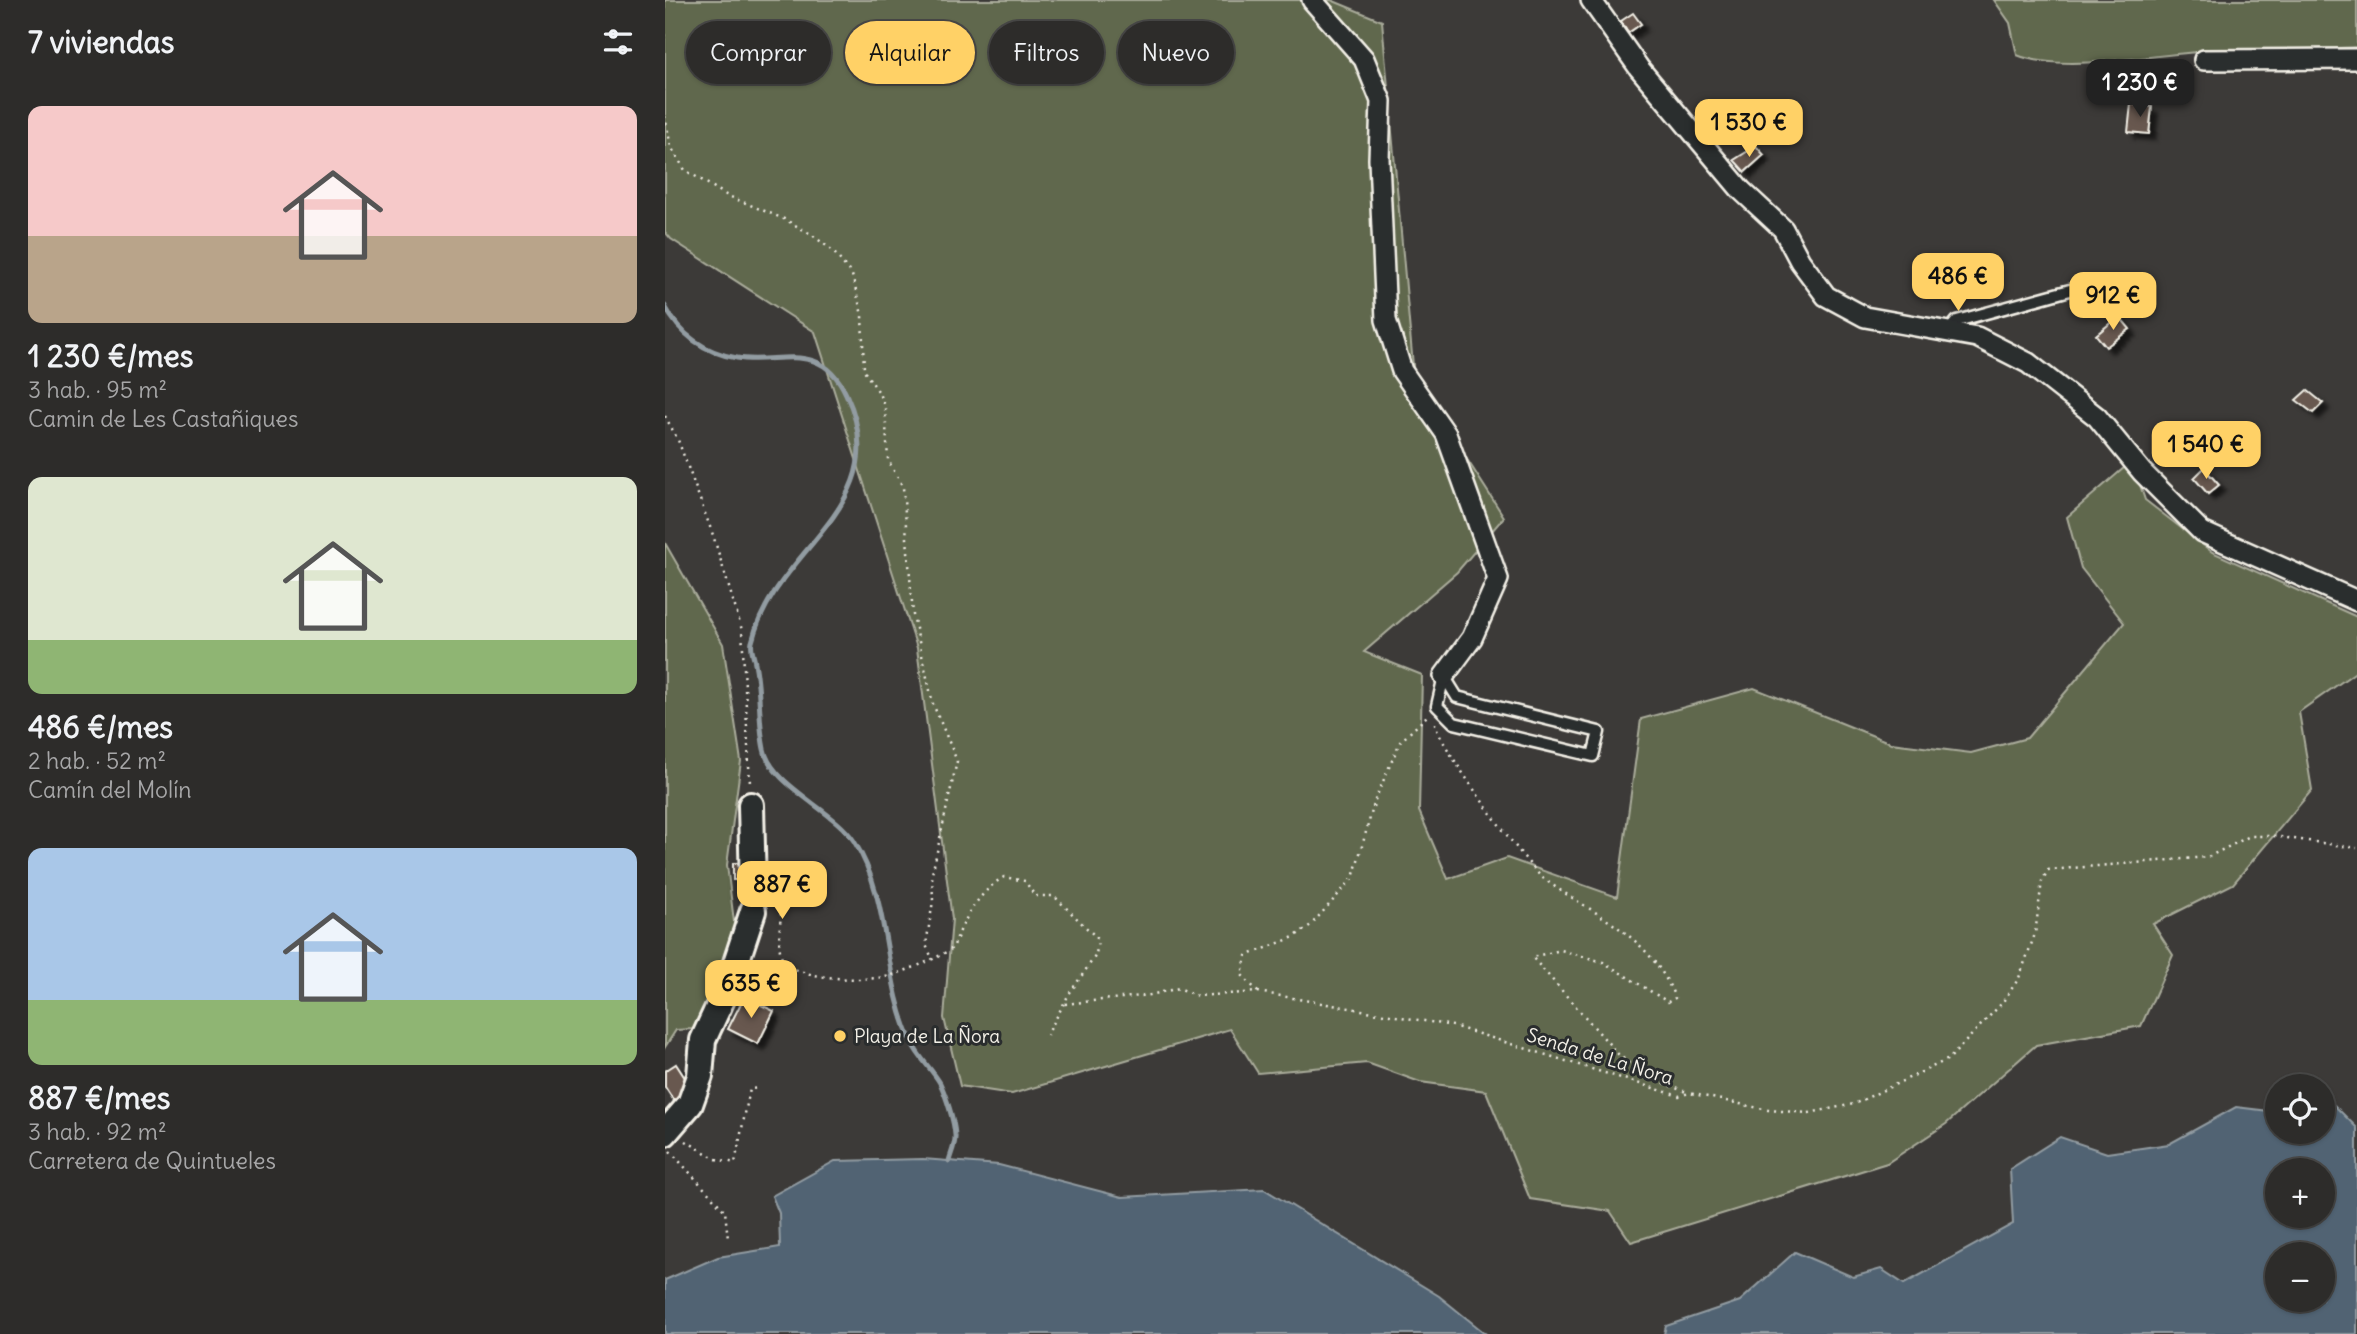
<!DOCTYPE html>
<html lang="es">
<head>
<meta charset="utf-8">
<style>
  body { margin:0; font-family:Delius,sans-serif; background:#393836; color:#f1f3f6; height:100vh; display:flex; flex-direction:column; font-size:26px; white-space:nowrap }
  * { box-sizing:border-box; margin:0 }
  p { font-size:23px; color:#a7a7a8 }
  .icon { flex:none; width:38px; height:38px; fill:none; stroke:currentColor; stroke-width:2; stroke-linecap:round; stroke-linejoin:round }
  .map { position:relative; flex:1; overflow:hidden }
  .side { display:flex; flex-direction:column; background:#2d2c2a; width:665px }
  .side>* { flex:none }
  .top-card { position:absolute; left:21px; top:21px; width:665px; height:63px; display:flex; gap:14px }
  .controls { position:absolute; left:1600px; top:1074px; display:grid; gap:14px }
  .controls a { display:grid; place-items:center; width:70px; height:70px; border-radius:50%; background:#2d2c2a; box-shadow:0 2px 5px #0004,0 0 0 2px #484847; font-size:35px }
  .price { position:absolute; translate:-50% -60px; padding:0 16px; border-radius:14px; background:#ffd166; color:#111; font-size:23px; line-height:46px; filter:drop-shadow(0 2px 4px #0008) }
  .price::after { content:''; position:absolute; left:50%; top:42px; width:21px; height:16px; margin-left:-10px; background:inherit; clip-path:polygon(0 0,100% 0,50% 100%) }
  .price.on { background:#222; color:#fff }
  ul { padding:0; list-style:none }
  li { display:grid; align-content:center; gap:14px; height:371px; padding:0 28px }
  li span { display:grid; place-items:center; height:217px; border-radius:14px; color:#555 }
  li>.icon { margin-inline-start:auto }
  span .icon { width:126px; height:126px; fill:#fffc; stroke-width:1 }
  li b { font-size:30px }
  h2 { display:flex; justify-content:space-between; align-items:center; height:84px; padding:0 28px; font-size:30px }
  .chip { padding:0 24px; border-radius:32px; background:#2d2c2a; box-shadow:0 2px 5px #0004,0 0 0 2px #484847; font-size:24px; line-height:63px }
  .chip.on { background:#ffd166; color:#111 }
  main { display:flex; flex:1; min-height:0 }
  .map>svg:first-child { display:block }
  .green { fill:#60674e; stroke:#aaac9b; stroke-width:2 }
  .water { fill:#516373; stroke:#929ca2; stroke-width:2; fill-rule:evenodd }
  .lines { fill:none; stroke-linecap:round; stroke-linejoin:round }
  .stream { stroke:#929ca2; stroke-width:5 }
  .building { fill:#67594f; stroke:#f4f1e8; stroke-width:2; filter:url(#shadow) }
  .service-casing { stroke:#f4f1e8; stroke-width:15 }
  .minor-casing { stroke:#f4f1e8; stroke-width:24 }
  .tertiary-casing { stroke:#f4f1e8; stroke-width:30 }
  .path { stroke:#f4f1e8; stroke-width:2.5; stroke-dasharray:2 5; stroke-linecap:butt }
  .service { stroke:#2a2d2e; stroke-width:10 }
  .minor { stroke:#2a2d2e; stroke-width:19 }
  .tertiary { stroke:#2a2d2e; stroke-width:24 }
  .poi-dot { fill:#ffd166; stroke:#2a2d2e; stroke-width:2.5 }
  .labels { text-anchor:middle; dominant-baseline:central; stroke-width:6; stroke-linejoin:round; paint-order:stroke }
  .poi-label { font-size:19px; fill:#f4f1e8; stroke:#2a2d2e; text-anchor:start }
  .street-label { font-size:19px; fill:#f4f1e8; stroke:#2a2d2e }
</style>
</head>
<body>
<main>
<section class="side">
<h2>7 viviendas<svg class="icon" aria-label="filters" viewBox="0 0 24 24"><path d="M4 7h16M4 17h16"/><circle cx="9" cy="7" r="2"/><circle cx="15" cy="17" r="2"/></svg></h2>
<ul>
<li><span style="background:linear-gradient(#f6c9c9 60%,#b9a48a 0)"><svg class="icon" aria-label="home" viewBox="0 0 24 24"><path d="M3 11l9-7 9 7M6 9v11h12V9"/></svg></span><div><b>1 230 €/mes</b><p>3 hab. · 95 m²</p><p>Camin de Les Castañiques</p></div></li>
<li><span style="background:linear-gradient(#dfe7d0 75%,#8fb573 0)"><svg class="icon" aria-label="home" viewBox="0 0 24 24"><path d="M3 11l9-7 9 7M6 9v11h12V9"/></svg></span><div><b>486 €/mes</b><p>2 hab. · 52 m²</p><p>Camín del Molín</p></div></li>
<li><span style="background:linear-gradient(#a9c7e8 70%,#8fb573 0)"><svg class="icon" aria-label="home" viewBox="0 0 24 24"><path d="M3 11l9-7 9 7M6 9v11h12V9"/></svg></span><div><b>887 €/mes</b><p>3 hab. · 92 m²</p><p>Carretera de Quintueles</p></div></li>
</ul>
</section>
<div class="map">
<svg width="1692" height="1334" viewBox="0 0 1692 1334">
  <defs>
    <filter id="shadow"><feDropShadow dx="6" dy="6" stdDeviation="2" flood-color="#0009"/></filter>
  </defs>
  <rect width="100%" height="100%" fill="#3c3a38"/>
  <filter id="ink" filterUnits="userSpaceOnUse"><feTurbulence type="fractalNoise" baseFrequency=".0143" numOctaves="2"/><feDisplacementMap in="SourceGraphic" scale="14" xChannelSelector="R" yChannelSelector="G"/><feConvolveMatrix kernelMatrix="1 2 1 2 8 2 1 2 1" color-interpolation-filters="sRGB"/></filter>
  <g filter="url(#ink)">
    <path class="green" d="M0,0H666L717,21L749,377L839,517L792,572L699,652L757,675L754,811L783,879L842,858L952,897L976,719L1089,688L1226,743L1306,753L1362,738L1459,623L1416,568L1402,517L1467,461L1480,500L1547,552L1692,617V671L1634,712L1647,790L1568,884L1488,924L1508,955L1476,1026L1371,1045L1281,1124L1222,1163L966,1242L945,1211L865,1199L821,1091L755,1082L702,1063L593,1073L565,1029L347,1094L295,1086L279,1018L287,919L252,648L150,332L6,239L0,232Z
      M1329,0H1692V47C1644,50 1596,49 1548,51C1495,53 1398,74 1352,55L1345,23Z
      M0,543L58,644L76,761L62,865L70,930L58,968L28,1029L11,1030L0,1047Z"/>
    <path class="water" d="M1669,1105L1692,1128V1334H999L1001,1326L1075,1301L1130,1252L1188,1277L1216,1269L1239,1284L1348,1224L1345,1169L1395,1137L1442,1153L1504,1144L1571,1107L1612,1112V1132H1657V1108ZM1612,1171H1657V1216H1612ZM1612,1255H1657V1300H1612Z
      M258,1159L334,1165L457,1197L599,1189L774,1296L821,1334H0V1280L53,1257L115,1247L114,1213L107,1196L170,1161Z"/>
    <g class="lines">
      <path class="stream" d="M0,306C14,334 40,353 72,358C113,365 156,339 181,394C234,507 110,546 87,642C85,649 89,656 90,663C96,691 93,721 99,749C106,785 169,810 189,841C227,901 217,979 247,1043C254,1058 267,1069 275,1083C281,1096 289,1120 290,1135C291,1143 286,1153 284,1161"/>
    </g>
    <path class="building" d="M968,13L976,24L963,33L956,21Z
      M1466,104L1487,107L1484,134L1463,132Z
      M1091,146L1099,155L1080,172L1069,160Z
      M1454,316L1465,329L1441,347L1431,335Z
      M1642,390L1658,403L1648,413L1631,400Z
      M1539,468L1554,485L1543,494L1529,478Z
      M68,863H82L83,880H68Z
      M79,997L109,1011L93,1044L63,1029Z
      M11,1064L22,1081L11,1104L0,1087V1071Z"/>
    <g class="lines">
      <g class="service-casing">
        <path id="service" d="M1283,332L1292,321L1405,290
          M779,676L792,697L934,732L928,756L789,723L772,706Z"/>
      </g>
      <g class="minor-casing">
        <path id="minor" d="M647,0L699,59L716,101L714,159L721,320L737,371L781,434L833,579L807,638L779,676
          M926,0L974,68L1076,190L1118,229L1135,261L1161,296L1200,317L1312,337L1363,363L1432,417L1477,472L1537,532L1692,601
          M1539,60L1692,59"/>
      </g>
      <g class="tertiary-casing">
        <path id="tertiary" d="M86,805L88,889
          M0,1133L25,1104L35,1076L38,1040L64,984L88,911"/>
      </g>
      <path class="path" d="M0,116L6,147L20,170L61,195L119,219L146,234L167,250L187,275L197,315L199,371L213,391L220,408L223,460L238,487L248,615L268,704L292,761L267,874L268,901L261,945L268,960
        M0,416L13,440L48,535L77,630L85,784
        M770,723C770,739 862,867 879,879C930,916 985,934 1010,998L1003,1002L938,962L896,950L867,957L953,1054L979,1076L1024,1093
        M109,880C125,901 108,934 117,958C126,980 203,982 224,976C247,969 268,960 288,948C298,921 313,892 339,877L360,881L370,896H389L433,939L431,955L404,994L382,1035
        M593,992L577,975L581,956L629,937L646,925L688,878L710,800L735,742L762,716
        M400,1004L485,995L514,988L532,996L593,992L788,1026L1014,1096L1024,1093L1103,1110L1144,1113L1189,1104L1284,1059L1337,1003L1354,978L1370,934L1377,881L1383,870L1543,857L1585,836H1609L1692,848
        M21,1141L51,1159L70,1163L85,1089L95,1088
        M5,1151L60,1211L63,1239"/>
      <use href="#service" class="service"/>
      <use href="#minor" class="minor"/>
      <use href="#tertiary" class="tertiary"/>
    </g>
  </g>
  <circle class="poi-dot" cx="175" cy="1036" r="7"/>
  <g class="labels">
    <g class="poi-label">
      <text x="189" y="1036">Playa de La Ñora</text>
    </g>
    <g class="street-label">
      <text transform="translate(935 1056) rotate(17)">Senda de La Ñora</text>
    </g>
  </g>
</svg>
<div class="controls">
<a><svg class="icon" aria-label="locate" viewBox="0 0 24 24"><circle cx="12" cy="12" r="6"/><path d="M12 2v4M12 18v4M2 12h4M18 12h4"/></svg></a>
<a>+</a>
<a>−</a>
</div>
<b class="price on" style="left:1475px;top:119px">1 230 €</b>
<b class="price" style="left:1084px;top:159px">1 530 €</b>
<b class="price" style="left:1293px;top:313px">486 €</b>
<b class="price" style="left:1448px;top:332px">912 €</b>
<b class="price" style="left:1541px;top:481px">1 540 €</b>
<b class="price" style="left:117px;top:921px">887 €</b>
<b class="price" style="left:86px;top:1020px">635 €</b>
<div class="top-card">
<a class="chip">Comprar</a>
<a class="chip on">Alquilar</a>
<a class="chip">Filtros</a>
<a class="chip">Nuevo</a>
</div>
</div>
</main>
</body>
</html>
